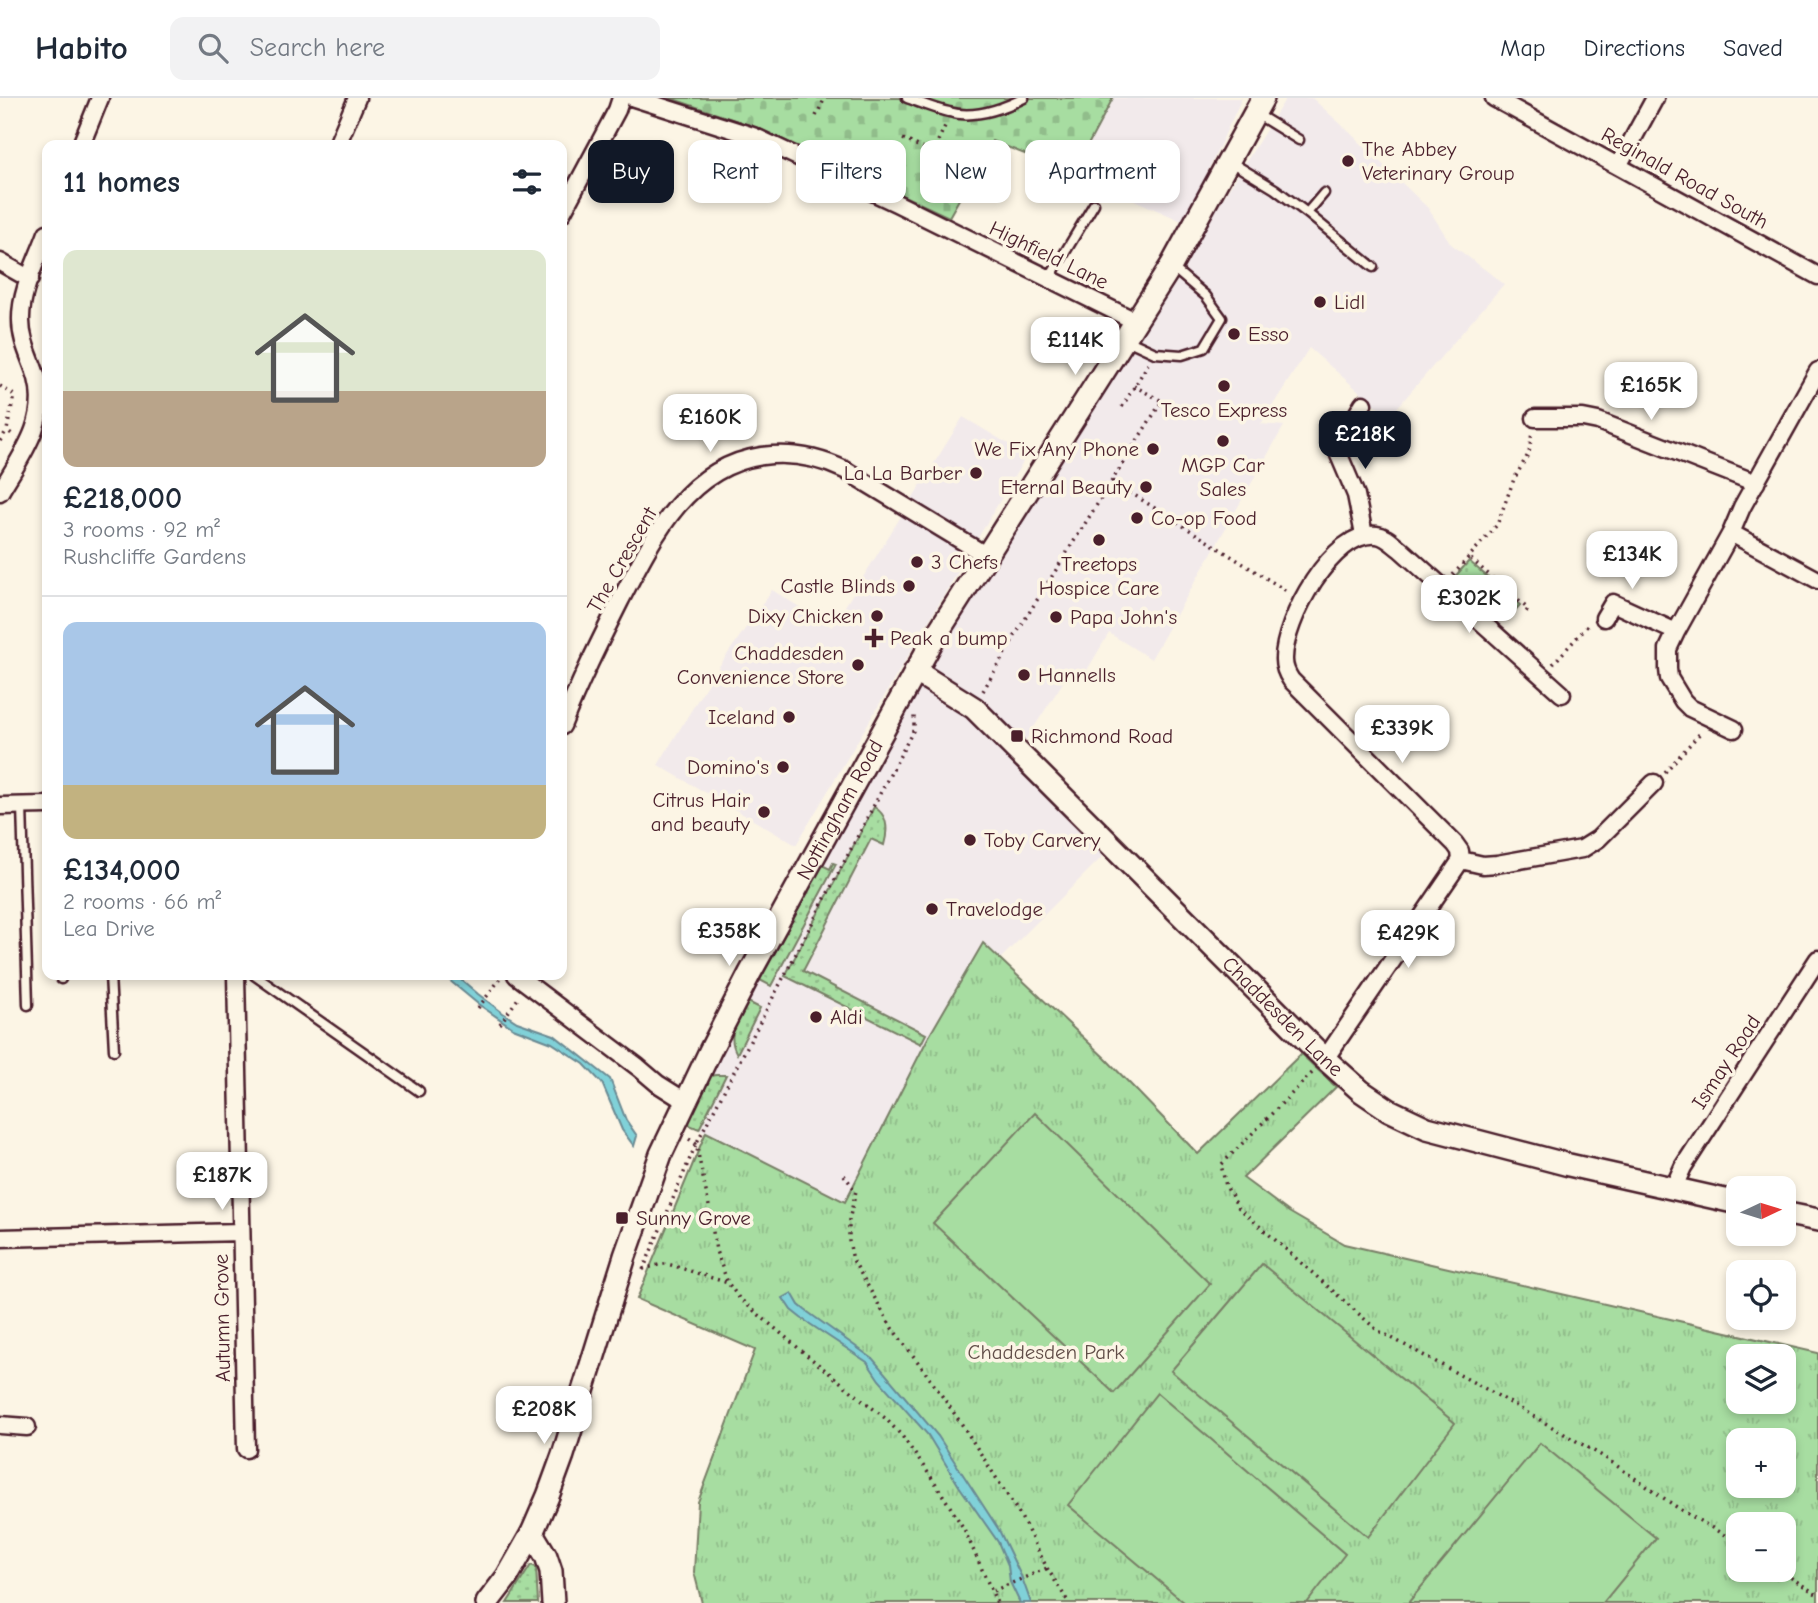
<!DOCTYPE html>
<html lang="en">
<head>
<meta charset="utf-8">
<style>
  body { margin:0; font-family:"Comic Neue",sans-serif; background:#f2f2f3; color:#1f2937; height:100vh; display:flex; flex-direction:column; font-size:26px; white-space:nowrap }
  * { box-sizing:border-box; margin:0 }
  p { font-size:23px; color:#747a83 }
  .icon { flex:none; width:38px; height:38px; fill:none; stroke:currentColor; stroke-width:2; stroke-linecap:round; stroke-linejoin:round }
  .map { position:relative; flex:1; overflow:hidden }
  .side { position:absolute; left:42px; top:42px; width:525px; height:840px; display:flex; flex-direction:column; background:#fff; border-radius:14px; box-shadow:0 4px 10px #0003 }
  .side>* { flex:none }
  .top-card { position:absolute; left:588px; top:42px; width:665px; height:63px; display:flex; gap:14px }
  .needle { width:46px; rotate:86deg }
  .controls { position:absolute; left:1726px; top:1078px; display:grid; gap:14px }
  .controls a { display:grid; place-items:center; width:70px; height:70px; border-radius:14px; background:#fff; box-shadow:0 4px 10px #0003; font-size:35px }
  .price { position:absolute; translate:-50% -60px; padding:0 16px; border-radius:14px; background:#fff; color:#222; font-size:23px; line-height:46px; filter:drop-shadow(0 2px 4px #0008) }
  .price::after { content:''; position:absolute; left:50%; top:42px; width:21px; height:16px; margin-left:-10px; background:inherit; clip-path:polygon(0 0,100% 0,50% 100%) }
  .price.selected { background:#111827; color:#fff }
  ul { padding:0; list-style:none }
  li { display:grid; align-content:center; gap:14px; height:371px; padding:0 21px }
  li+li { border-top:2px solid #e0e1e3 }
  li span { display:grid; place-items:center; height:217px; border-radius:14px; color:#555 }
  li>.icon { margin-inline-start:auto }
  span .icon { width:126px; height:126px; fill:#fffc; stroke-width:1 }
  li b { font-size:30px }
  h2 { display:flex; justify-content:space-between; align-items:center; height:84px; padding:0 21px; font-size:30px }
  .pill { padding:0 24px; border-radius:14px; background:#fff; box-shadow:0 4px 10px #0003; font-size:24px; line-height:63px }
  .pill.selected { background:#111827; color:#fff }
  header { display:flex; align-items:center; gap:42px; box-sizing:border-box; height:98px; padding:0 35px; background:#fff; border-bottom:2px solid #e0e1e3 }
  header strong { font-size:33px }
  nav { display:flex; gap:38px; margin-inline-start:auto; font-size:24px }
  .search { width:490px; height:63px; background:#f2f2f3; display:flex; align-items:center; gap:18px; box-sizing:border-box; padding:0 24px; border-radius:14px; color:#747a83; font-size:26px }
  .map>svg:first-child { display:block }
  .built { fill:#f2eaeb }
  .grass { fill:url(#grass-dots); stroke:#787e66; stroke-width:2 }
  .cemetery { fill:url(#cemetery-stones); stroke:#787e66; stroke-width:2 }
  .park { fill:url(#park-tufts); stroke:#787e66; stroke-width:2; fill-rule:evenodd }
  .pitch { fill:#a7dda1; stroke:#787e66; stroke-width:2 }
  .water { fill:#80d1d8; stroke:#6a8a93; stroke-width:2 }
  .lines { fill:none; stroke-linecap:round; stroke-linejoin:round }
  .lane-casing { stroke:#4a1f2b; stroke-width:13 }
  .street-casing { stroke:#4a1f2b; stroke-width:21 }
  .secondary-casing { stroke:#4a1f2b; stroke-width:26 }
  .path { stroke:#4a1f2b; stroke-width:3.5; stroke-dasharray:2 5; stroke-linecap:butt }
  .lane { stroke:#fcf5e5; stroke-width:8 }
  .street { stroke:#fcf5e5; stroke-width:16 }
  .secondary { stroke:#fcf5e5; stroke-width:21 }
  .poi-dot { fill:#4a1f2b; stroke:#fcf5e5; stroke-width:2.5 }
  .labels { text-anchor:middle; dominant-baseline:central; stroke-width:7; stroke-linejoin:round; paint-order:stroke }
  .poi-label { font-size:21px; fill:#4a1f2b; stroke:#fcf5e5; text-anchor:start }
  .street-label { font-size:21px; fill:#4a1f2b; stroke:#fcf5e5 }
  .park-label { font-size:21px; fill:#614e48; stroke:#fcf5e5 }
</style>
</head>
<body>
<header>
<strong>Habito</strong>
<div class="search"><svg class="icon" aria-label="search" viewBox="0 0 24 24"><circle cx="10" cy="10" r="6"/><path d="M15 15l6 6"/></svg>Search here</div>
<nav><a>Map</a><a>Directions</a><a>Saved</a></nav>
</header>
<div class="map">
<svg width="1818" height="1505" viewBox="0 0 1818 1505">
  <defs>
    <pattern id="grass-dots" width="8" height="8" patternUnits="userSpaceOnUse" patternTransform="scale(1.75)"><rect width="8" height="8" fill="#a7dda1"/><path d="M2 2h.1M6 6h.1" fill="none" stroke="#91bd8b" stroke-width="1.8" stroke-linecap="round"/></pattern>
    <pattern id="cemetery-stones" width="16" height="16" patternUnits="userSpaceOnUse" patternTransform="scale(1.75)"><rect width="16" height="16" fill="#a7dda1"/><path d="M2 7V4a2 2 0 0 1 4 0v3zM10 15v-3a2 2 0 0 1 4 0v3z" fill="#91bd8b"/></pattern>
    <pattern id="park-tufts" width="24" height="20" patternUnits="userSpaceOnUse" patternTransform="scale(1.75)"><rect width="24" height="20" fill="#a7dda1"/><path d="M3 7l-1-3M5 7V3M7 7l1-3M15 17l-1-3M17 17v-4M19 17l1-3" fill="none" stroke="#91bd8b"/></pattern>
  </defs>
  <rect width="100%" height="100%" fill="#fcf5e5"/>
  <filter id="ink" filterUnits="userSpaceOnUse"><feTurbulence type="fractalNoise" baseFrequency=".0143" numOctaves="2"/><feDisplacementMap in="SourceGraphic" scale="14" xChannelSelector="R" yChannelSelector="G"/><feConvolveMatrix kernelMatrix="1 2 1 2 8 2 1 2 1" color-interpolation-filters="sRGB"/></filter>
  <g filter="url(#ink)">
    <path class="built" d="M1113,0H1242L1184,124L1073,75Z
      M1286,0H1312L1344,29L1428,110L1451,146L1504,186L1389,319L1309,250L1261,326L1284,328L1151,561L1109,535L1083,579L1071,572L1025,643L1020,669L1103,758L1000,861L983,845L928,940L845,1104L687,1026L700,994L905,611L946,543Z
      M963,319L1027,357L796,747L658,667L711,580L772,492L832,529Z"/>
    <path class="grass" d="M1469,463L1520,507L1509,519H1491L1451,483Z
      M874,709C888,717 888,733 884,747L871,741L803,873L926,936L921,946L785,878Z
      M833,765L836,766L771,888L760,882L822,767L830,771Z
      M748,904L760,910L737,956C725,935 739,923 748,904Z
      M716,977H726L699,1031L687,1026L709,978Z
      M531,1467L536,1469L538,1505H507Z"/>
    <path class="cemetery" d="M670,0H1113L1073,75L992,43L949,119L758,30Z"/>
    <path class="park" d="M983,845L1105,960L1198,1056L1301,956L1336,989L1243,1080L1289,1114L1344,1146L1818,1255V1505H702L694,1474L698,1404L755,1252L637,1201L706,1034L845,1104L928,940ZM1738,1258H1783V1304H1738ZM1738,1342H1783V1388H1738ZM1738,1426H1783V1472H1738Z"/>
    <path class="pitch" d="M1035,1015L1210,1186L1114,1295L933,1125Z
      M1262,1166L1455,1325L1368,1439L1171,1273Z
      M1157,1295L1345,1456L1307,1505H1185L1068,1407Z
      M1540,1345L1656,1440L1603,1505H1408Z"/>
    <path class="water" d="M443,877H456L478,896L503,915L517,924L554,937L610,981L626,1022L637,1038L634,1048L622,1032L602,985L584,966L552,945L513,930L478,906Z
      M792,1195L799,1207L805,1212L873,1261L938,1338L999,1432L1022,1480L1031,1505H1020L1010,1484L1008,1467L998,1444L959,1388L928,1337L879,1282L867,1264L801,1220L791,1212L783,1200Z"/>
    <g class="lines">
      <g class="lane-casing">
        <path id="lane" d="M907,0C921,5 935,11 949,14C973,21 1002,11 1024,0
          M1255,15L1299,42
          M1229,63L1275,91L1307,115L1324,95
          M1307,115L1373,169
          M1049,181L1094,106
          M1127,242L1155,255L1182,257L1204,250L1222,220L1206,198L1173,170
          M22,708L28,907
          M110,877L114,952
          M254,877L419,993
          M61,881L62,877"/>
      </g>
      <g class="street-casing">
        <path id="street" d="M634,0L753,38L896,105L1135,223
          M1494,0L1818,178
          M81,47L100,0
          M337,47L357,0
          M1618,68L1655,0
          M562,115L617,12L621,0
          M0,164L30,181
          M1363,306L1342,342L1339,357L1356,397L1364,437
          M1535,320H1583L1598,323L1756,385
          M0,394C21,358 49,323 37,280C31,260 21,244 21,223C20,193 37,163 47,135
          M1731,435L1818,482
          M1604,520L1613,505L1676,534
          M1562,596L1400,451C1393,446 1386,438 1377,437C1333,431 1283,524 1284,562C1284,570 1287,576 1291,582L1455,746L1460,753L1461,762L1483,767L1497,766L1582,751L1598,741L1654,685
          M562,628C579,585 599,545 620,503C652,441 686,369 762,358C791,354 818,359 845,372L987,458
          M1734,631L1690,610L1683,603L1669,580L1668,571V551L1676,534L1731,435L1742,409L1818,273
          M0,708L47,707
          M236,877L246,1351
          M516,877L638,969L658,986L685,1003
          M1325,961L1461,762
          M1673,1091L1683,1069L1818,861
          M0,1140L241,1134
          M0,1327L27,1329"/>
      </g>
      <g class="secondary-casing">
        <g id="secondary">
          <path id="s1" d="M915,573L974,610L1325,961L1361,993L1389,1012L1427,1030L1569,1067L1738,1105"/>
          <path d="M1783,1115L1818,1122"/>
          <path d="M532,1435L546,1458L551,1473L553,1505"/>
          <path id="s2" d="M487,1505L507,1479L532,1435L548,1398L563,1357L625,1158L661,1056L710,953L750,875L933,542L1171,168L1263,0"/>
        </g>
      </g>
      <path class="path" d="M816,18L825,0
        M903,41L965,70
        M920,81L946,26
        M0,288L14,297L7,332L14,338
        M1122,309L1148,266
        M0,343L7,332
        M1112,383L1288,494
        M1471,461L1528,511L1525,516
        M1453,477L1497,427L1514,381L1529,355L1532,334
        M1553,566L1590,525
        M983,593L1022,526L1162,303L1134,288
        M1665,674L1702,633
        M442,882L446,877
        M478,910L500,881
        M500,926L519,899
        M1312,975L1221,1067L1226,1088L1238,1109L1377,1232L1495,1296L1604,1359L1681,1412L1738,1445
        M689,1041L696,1046L709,1108L716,1153L728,1185L739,1200L803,1254L885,1320L902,1338L936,1386L964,1431L997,1505
        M844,1077L856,1093L849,1122V1143L853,1162L892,1230L921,1268L961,1325L1020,1417L1047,1470L1069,1505
        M643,1171L662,1166H668L728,1185
        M643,1172L696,1046L914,631V617
        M1752,1426L1755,1416
        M1779,1472L1818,1497
        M993,1493L1047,1470"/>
      <use href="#lane" class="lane"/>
      <use href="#street" class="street"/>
      <use href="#secondary" class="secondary"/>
    </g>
  </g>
  <g class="poi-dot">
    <circle cx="1348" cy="63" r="7"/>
    <circle cx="1320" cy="204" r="7"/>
    <circle cx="1234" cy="236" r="7"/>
    <circle cx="1224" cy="288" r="7"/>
    <circle cx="1223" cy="343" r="7"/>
    <circle cx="1153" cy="351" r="7"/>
    <circle cx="976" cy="375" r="7"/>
    <circle cx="1146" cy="389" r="7"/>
    <circle cx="1137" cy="420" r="7"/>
    <circle cx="1099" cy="442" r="7"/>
    <circle cx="917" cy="464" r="7"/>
    <circle cx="909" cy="488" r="7"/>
    <circle cx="877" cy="518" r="7"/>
    <circle cx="1056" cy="519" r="7"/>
    <path d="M870.5 529.5h7v7h7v7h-7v7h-7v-7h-7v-7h7z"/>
    <circle cx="858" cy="567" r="7"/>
    <circle cx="1024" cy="577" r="7"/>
    <circle cx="789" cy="619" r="7"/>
    <rect x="1010" y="631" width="14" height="14" rx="3.5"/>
    <circle cx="783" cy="669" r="7"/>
    <circle cx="764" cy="714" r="7"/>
    <circle cx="970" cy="742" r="7"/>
    <circle cx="932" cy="811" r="7"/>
    <circle cx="816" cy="919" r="7"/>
    <rect x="615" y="1113" width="14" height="14" rx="3.5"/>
  </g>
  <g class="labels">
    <g class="poi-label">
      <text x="1362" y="51">The Abbey<tspan x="1362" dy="24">Veterinary Group</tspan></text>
      <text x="1334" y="204">Lidl</text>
      <text x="1248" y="236">Esso</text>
      <text x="1224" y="312" text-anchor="middle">Tesco Express</text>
      <text x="1139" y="351" text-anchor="end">We Fix Any Phone</text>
      <text x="1223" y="367" text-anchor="middle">MGP Car<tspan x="1223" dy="24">Sales</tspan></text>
      <text x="962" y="375" text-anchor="end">La La Barber</text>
      <text x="1132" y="389" text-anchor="end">Eternal Beauty</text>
      <text x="1151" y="420">Co-op Food</text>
      <text x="931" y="464">3 Chefs</text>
      <text x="1099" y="466" text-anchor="middle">Treetops<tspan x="1099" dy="24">Hospice Care</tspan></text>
      <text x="895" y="488" text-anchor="end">Castle Blinds</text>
      <text x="863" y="518" text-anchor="end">Dixy Chicken</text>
      <text x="1070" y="519">Papa John's</text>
      <text x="890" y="540">Peak a bump</text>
      <text x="844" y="555" text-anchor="end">Chaddesden<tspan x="844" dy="24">Convenience Store</tspan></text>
      <text x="1038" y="577">Hannells</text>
      <text x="775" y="619" text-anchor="end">Iceland</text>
      <text x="1031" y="638">Richmond Road</text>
      <text x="769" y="669" text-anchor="end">Domino's</text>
      <text x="750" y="702" text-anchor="end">Citrus Hair<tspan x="750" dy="24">and beauty</tspan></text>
      <text x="984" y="742">Toby Carvery</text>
      <text x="946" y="811">Travelodge</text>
      <text x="830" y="919">Aldi</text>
      <text x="636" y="1120">Sunny Grove</text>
    </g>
    <g class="street-label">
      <text transform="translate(1685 80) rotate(29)">Reginald Road South</text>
      <text transform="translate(1049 157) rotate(26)">Highfield Lane</text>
      <text transform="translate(622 462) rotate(-60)">The Crescent</text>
      <text stroke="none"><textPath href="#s2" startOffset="872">Nottingham Road</textPath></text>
      <text stroke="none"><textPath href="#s1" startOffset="506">Chaddesden Lane</textPath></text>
      <text transform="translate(1726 964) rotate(-57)">Ismay Road</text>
      <text transform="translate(222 1220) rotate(-91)">Autumn Grove</text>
    </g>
    <g class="park-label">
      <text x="1046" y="1254">Chaddesden Park</text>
    </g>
  </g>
</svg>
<div class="controls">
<a><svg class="needle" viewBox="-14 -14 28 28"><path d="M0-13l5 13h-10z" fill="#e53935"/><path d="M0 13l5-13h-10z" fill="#747a83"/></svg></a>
<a><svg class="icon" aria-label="locate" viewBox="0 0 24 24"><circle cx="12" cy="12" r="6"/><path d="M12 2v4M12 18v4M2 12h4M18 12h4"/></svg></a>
<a><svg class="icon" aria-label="layers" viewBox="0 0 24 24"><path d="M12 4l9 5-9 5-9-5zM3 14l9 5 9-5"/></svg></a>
<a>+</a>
<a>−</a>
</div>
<b class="price" style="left:1075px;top:279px">£114K</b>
<b class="price" style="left:1651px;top:324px">£165K</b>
<b class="price" style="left:710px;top:356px">£160K</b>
<b class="price selected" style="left:1365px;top:373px">£218K</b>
<b class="price" style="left:1632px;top:493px">£134K</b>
<b class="price" style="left:1469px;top:537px">£302K</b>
<b class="price" style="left:1402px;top:667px">£339K</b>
<b class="price" style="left:729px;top:870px">£358K</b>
<b class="price" style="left:1408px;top:872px">£429K</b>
<b class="price" style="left:222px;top:1114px">£187K</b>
<b class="price" style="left:544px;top:1348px">£208K</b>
<div class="top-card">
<a class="pill selected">Buy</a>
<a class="pill">Rent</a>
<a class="pill">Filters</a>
<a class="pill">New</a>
<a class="pill">Apartment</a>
</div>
<section class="side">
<h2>11 homes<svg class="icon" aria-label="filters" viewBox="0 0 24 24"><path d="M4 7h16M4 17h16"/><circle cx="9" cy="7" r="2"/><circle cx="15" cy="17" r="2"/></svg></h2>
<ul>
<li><span style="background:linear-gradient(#dfe7d0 65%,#b9a48a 0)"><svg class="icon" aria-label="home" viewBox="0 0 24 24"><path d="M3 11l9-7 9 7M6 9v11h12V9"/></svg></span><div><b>£218,000</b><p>3 rooms · 92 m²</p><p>Rushcliffe Gardens</p></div></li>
<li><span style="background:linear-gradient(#a9c7e8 75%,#c2b280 0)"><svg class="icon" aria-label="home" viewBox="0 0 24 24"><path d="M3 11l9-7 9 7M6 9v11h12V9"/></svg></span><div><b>£134,000</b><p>2 rooms · 66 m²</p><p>Lea Drive</p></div></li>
</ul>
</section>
</div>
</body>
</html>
